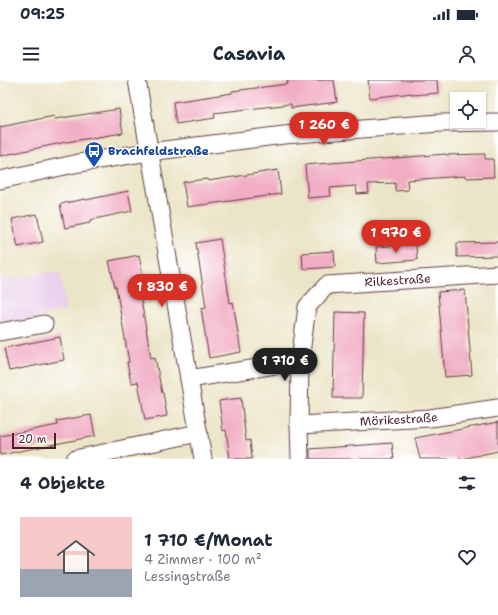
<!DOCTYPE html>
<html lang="de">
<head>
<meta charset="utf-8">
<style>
  body { margin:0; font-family:"Shantell Sans",sans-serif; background:#f2f2f3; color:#1f2937; height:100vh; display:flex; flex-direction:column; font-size:15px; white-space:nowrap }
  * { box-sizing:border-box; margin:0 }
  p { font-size:13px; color:#747a83 }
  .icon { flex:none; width:22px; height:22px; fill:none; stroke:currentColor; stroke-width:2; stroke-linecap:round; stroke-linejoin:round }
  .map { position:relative; height:379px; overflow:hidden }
  .drawer { display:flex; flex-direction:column; background:#fff; flex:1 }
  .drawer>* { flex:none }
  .buttons { position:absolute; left:450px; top:12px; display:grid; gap:8px }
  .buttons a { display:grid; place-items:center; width:36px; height:36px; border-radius:0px; background:#fff; box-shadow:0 1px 3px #0004; font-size:20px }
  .scale { position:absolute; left:12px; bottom:10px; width:44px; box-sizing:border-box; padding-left:4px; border:2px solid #4a1f2b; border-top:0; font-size:11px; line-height:14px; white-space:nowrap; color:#4a1f2b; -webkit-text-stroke:3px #fff; paint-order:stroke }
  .price { position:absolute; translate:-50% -34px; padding:0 9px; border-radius:14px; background:#d93025; color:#fff; font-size:13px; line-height:26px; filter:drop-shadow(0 1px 2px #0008) }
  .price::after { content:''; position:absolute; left:50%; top:24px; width:12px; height:9px; margin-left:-6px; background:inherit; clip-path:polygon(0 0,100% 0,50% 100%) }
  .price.on { background:#222; color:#fff }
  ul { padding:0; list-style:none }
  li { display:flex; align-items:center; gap:12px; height:100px; padding:0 20px }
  li span { display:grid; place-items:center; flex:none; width:112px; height:80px; border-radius:0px; color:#555 }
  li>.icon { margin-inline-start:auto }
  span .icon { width:48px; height:48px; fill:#fffc; stroke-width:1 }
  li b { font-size:17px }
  h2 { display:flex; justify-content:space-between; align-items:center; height:48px; padding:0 20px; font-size:17px }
  .status { display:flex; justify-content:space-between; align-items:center; height:28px; padding:0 20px; background:#fff; direction:ltr }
  .status svg { height:11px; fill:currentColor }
  header { display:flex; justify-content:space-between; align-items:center; height:52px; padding:0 20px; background:#fff; font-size:18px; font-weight:700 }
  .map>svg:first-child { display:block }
  .built { fill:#ead1ed }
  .building { fill:#f1adc4 }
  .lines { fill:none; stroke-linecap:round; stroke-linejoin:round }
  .minor-casing { stroke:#623d42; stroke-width:19 }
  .minor { stroke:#fff; stroke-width:17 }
  .labels { text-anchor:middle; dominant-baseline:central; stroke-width:3; stroke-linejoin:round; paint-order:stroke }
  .transit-label { font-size:12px; font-weight:bold; fill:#164399; stroke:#fff; text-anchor:start }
  .street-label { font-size:12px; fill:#4a1f2b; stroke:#fff }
</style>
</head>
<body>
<div class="status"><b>09:25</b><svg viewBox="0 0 49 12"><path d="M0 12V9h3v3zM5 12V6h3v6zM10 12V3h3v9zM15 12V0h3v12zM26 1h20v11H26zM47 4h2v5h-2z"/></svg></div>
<header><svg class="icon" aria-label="menu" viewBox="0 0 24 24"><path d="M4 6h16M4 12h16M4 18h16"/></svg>Casavia<svg class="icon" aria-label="person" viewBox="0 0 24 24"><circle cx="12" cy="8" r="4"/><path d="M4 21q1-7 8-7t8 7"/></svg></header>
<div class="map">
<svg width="498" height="379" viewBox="0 0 498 379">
  <rect width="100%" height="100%" fill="#fff"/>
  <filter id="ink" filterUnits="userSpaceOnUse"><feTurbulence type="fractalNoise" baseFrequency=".025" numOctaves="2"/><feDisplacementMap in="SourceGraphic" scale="8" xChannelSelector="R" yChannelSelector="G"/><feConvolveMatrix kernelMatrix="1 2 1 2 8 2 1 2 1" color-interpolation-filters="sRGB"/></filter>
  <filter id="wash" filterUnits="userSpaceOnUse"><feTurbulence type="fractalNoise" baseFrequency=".012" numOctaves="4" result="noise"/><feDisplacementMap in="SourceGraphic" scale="16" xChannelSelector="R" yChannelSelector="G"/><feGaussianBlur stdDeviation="0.9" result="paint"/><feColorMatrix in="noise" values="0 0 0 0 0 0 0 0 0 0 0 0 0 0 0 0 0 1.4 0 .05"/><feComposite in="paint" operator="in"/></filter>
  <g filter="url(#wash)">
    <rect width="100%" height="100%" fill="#ebe5c7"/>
    <path class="built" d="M0,189L3,200L60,191L66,231L0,245Z"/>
    <g id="blocks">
      <path class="building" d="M287,0H334L337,22L291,28V24L214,33L215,38L176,44L173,22L232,13V11L288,4Z
        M368,0H437L438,13L412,15V13L370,18Z
        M119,29L123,53L66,62L0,76V47L54,36L55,39Z
        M446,74V75L485,74V79H493L494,97L466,98V96L407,100L408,110L395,111V103L368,104L369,113L357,114L356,106L330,108L331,116L308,118L305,85Z
        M278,90L281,114L187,127L183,102L207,99L208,101Z
        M128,111L132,131L90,140V143L65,148L60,124L85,119L86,120Z
        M37,134L43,162L18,167L12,139Z
        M220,159L230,223L233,222L241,272L209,278L201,228L206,227L196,163Z
        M498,162V176L457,177V163Z
        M416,164L417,180L377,183L376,167Z
        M334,171L335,187L303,189L302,173Z
        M139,175L144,201L138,202L151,278L155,277L162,313H163L167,336L145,340L138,302L131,303L127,282H129L116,207H115L109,181Z
        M465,210L472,295L445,297L438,212Z
        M335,232L364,233L362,318H333Z
        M60,257L64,280L9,291L4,268Z
        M241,318L246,361L250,360L252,379H230L226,350L223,351L219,321Z
        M91,335L95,356L0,375V356L58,345L57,341Z
        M498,342V371L461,379H420L415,358Z
        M392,363L394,379H310V369Z"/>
    </g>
  </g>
  <g filter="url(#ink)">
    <use href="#blocks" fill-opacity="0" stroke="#623d42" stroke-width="1"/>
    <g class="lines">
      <g class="minor-casing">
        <g id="minor">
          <path d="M137,0L203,379"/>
          <path d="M0,100L79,83L149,72L284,55L440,43L498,42"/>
          <path d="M0,252L44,244"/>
          <path d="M189,299L300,281"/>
          <path id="s1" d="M299,345L430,338L498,328"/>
          <path d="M75,379L198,353"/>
          <path id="s2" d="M300,379L299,345L300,281L307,227L327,205L498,194"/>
        </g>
      </g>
      <use href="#minor" class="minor"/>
    </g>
  </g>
  <defs>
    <g id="bus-pin" transform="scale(1)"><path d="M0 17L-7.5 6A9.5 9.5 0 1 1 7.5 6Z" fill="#1a4fb4" stroke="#fff"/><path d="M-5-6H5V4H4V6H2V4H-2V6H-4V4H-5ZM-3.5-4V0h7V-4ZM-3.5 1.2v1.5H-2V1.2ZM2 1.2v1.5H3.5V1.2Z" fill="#fff"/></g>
  </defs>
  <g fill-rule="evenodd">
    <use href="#bus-pin" x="94" y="71"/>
  </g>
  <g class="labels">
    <g class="transit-label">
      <text x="108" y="71">Brachfeldstraße</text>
    </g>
    <g class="street-label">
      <text stroke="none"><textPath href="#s2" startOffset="253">Rilkestraße</textPath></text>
      <text stroke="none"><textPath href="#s1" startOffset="100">Mörikestraße</textPath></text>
    </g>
  </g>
</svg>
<div class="buttons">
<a><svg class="icon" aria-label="locate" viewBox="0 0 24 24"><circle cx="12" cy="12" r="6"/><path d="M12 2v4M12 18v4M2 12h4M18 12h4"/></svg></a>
</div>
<div class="scale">20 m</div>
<b class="price" style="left:324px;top:66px">1 260 €</b>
<b class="price" style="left:396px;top:174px">1 970 €</b>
<b class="price" style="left:162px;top:228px">1 830 €</b>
<b class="price on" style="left:285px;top:302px">1 710 €</b>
</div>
<section class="drawer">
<h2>4 Objekte<svg class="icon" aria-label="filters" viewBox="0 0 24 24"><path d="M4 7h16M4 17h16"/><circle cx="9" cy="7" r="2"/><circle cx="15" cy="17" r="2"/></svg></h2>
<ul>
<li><span style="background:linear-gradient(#f6c9c9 65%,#9aa5b1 0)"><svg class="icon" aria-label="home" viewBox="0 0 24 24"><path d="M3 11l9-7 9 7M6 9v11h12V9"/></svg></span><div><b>1 710 €/Monat</b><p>4 Zimmer · 100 m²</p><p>Lessingstraße</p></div><svg class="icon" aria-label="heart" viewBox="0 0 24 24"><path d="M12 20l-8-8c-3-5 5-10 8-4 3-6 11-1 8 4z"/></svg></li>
</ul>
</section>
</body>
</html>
